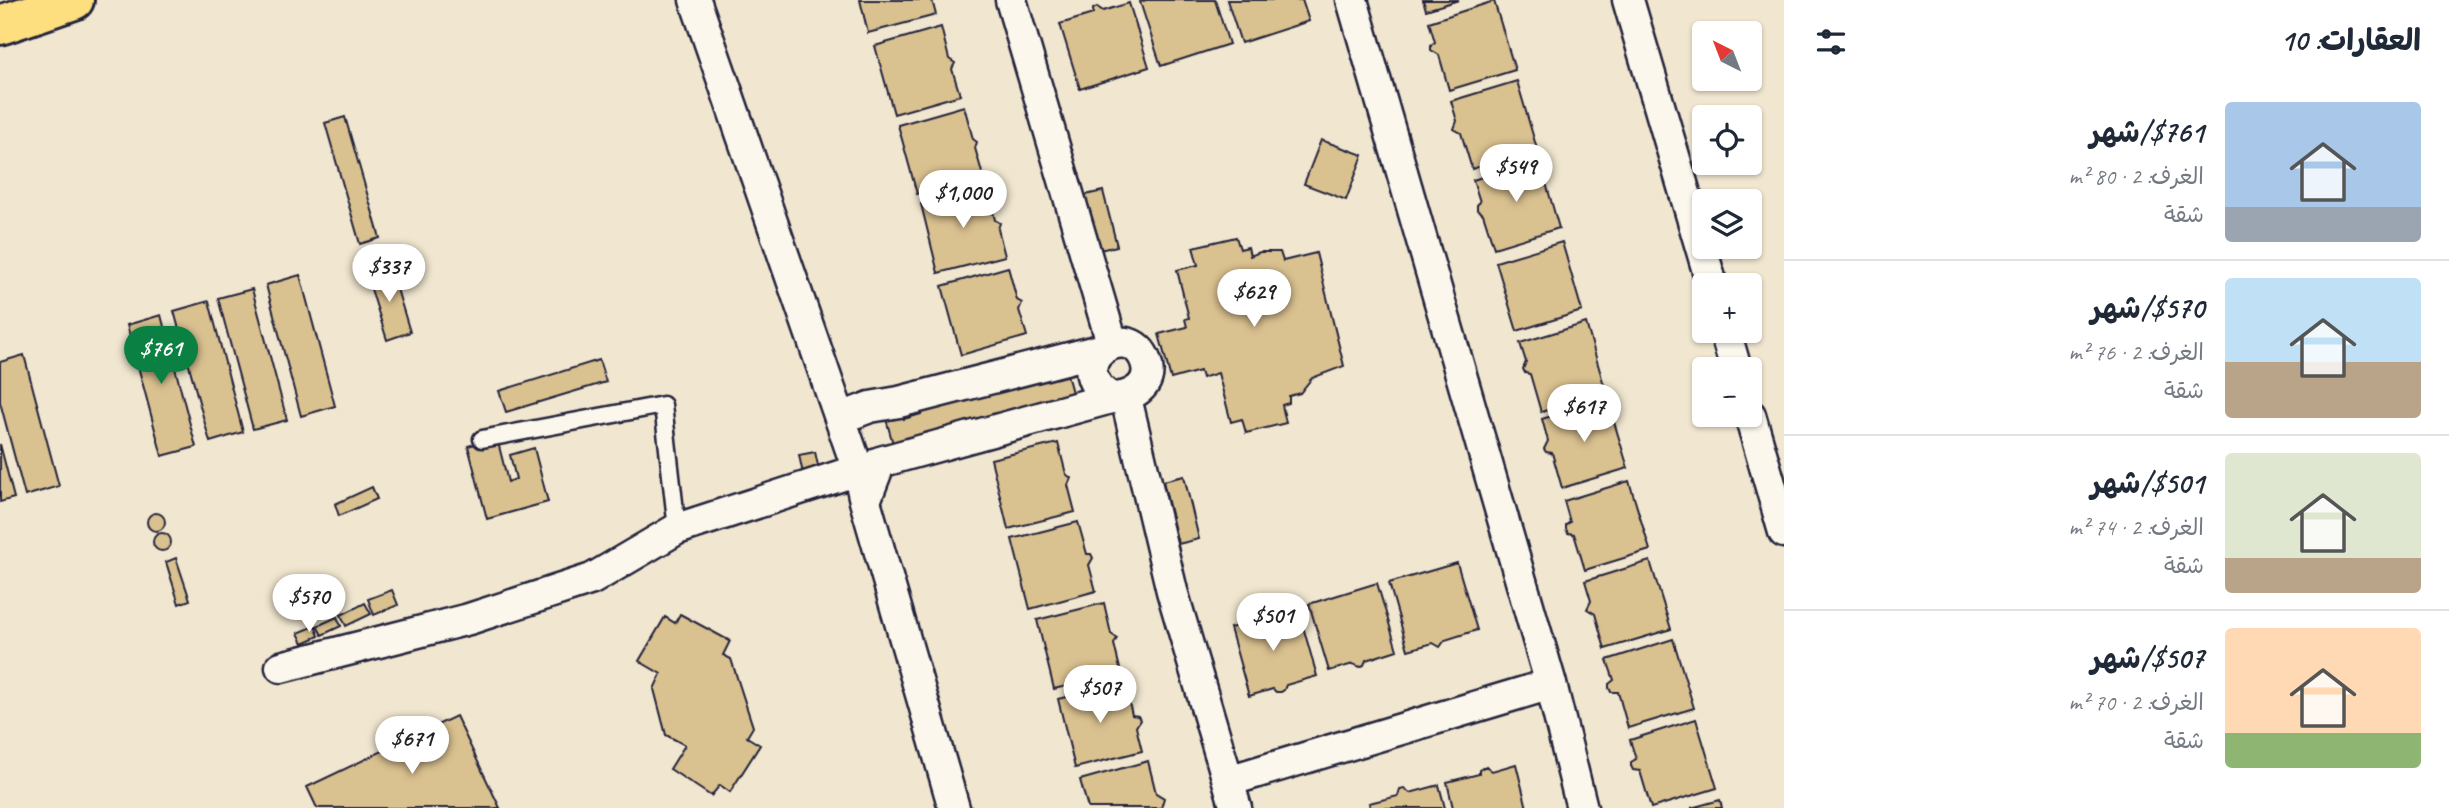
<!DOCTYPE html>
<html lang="ar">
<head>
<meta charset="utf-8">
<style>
  body { margin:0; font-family:Caveat,"Playpen Sans Arabic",sans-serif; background:#f2f2f3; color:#1f2937; direction:rtl; height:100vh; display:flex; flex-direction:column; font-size:26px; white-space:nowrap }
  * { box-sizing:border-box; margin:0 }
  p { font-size:23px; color:#747a83 }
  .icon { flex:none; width:38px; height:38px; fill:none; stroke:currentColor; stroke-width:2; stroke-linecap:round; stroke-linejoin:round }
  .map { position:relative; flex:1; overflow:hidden; direction:ltr }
  .side { display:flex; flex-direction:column; background:#fff; width:665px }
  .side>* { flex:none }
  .needle { width:46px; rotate:318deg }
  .controls { position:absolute; left:1692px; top:21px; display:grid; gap:14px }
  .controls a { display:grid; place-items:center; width:70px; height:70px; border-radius:7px; background:#fff; box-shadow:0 2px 5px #0004; font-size:35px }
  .price { position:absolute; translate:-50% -60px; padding:0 16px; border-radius:24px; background:#fff; color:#222; font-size:23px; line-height:46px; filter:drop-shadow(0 2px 4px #0008) }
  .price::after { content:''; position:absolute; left:50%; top:42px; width:21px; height:16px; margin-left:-10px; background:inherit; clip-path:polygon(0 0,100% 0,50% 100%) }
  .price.current { background:#0b8043; color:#fff }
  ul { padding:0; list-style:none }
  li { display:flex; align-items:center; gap:21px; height:175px; padding:0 28px }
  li+li { border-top:2px solid #e0e1e3 }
  li span { display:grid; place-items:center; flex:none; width:196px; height:140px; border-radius:7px; color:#555 }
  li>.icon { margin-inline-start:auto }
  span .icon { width:84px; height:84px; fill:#fffc; stroke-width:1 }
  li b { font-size:30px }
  h2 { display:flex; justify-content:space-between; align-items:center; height:84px; padding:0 28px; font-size:30px }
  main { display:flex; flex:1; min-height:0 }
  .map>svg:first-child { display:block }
  .building { fill:#dac190; stroke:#22223b; stroke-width:2 }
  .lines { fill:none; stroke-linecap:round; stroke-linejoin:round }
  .service-casing { stroke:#22223b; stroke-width:21 }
  .minor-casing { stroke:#22223b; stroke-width:35 }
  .primary-casing { stroke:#22223b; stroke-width:44 }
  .service { stroke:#fbf7ec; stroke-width:16 }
  .minor { stroke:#fbf7ec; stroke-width:30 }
  .primary { stroke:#fddf80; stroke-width:38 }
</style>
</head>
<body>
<main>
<section class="side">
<h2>العقارات: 10<svg class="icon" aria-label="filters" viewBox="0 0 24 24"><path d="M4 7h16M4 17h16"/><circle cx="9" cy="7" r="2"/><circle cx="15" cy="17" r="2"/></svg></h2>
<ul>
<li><span style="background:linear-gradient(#a9c7e8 75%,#9aa5b1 0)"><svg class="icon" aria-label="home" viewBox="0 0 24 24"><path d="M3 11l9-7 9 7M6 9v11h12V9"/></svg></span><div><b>$761/شهر</b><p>الغرف: 2 · 80 m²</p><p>شقة</p></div></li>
<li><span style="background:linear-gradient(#bfe0f5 60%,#b9a48a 0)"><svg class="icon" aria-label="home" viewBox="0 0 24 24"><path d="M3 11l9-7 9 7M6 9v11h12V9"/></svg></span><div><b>$570/شهر</b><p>الغرف: 2 · 76 m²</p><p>شقة</p></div></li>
<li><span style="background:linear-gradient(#dfe7d0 75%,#b9a48a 0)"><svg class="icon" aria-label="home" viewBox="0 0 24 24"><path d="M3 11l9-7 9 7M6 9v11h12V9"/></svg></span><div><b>$501/شهر</b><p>الغرف: 2 · 74 m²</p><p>شقة</p></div></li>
<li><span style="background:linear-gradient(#ffd9b3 75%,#8fb573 0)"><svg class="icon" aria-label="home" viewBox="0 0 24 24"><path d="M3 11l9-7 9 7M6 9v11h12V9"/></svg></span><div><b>$507/شهر</b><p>الغرف: 2 · 70 m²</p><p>شقة</p></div></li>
</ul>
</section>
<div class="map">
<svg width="1784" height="808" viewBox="0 0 1784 808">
  <rect width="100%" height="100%" fill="#f1e7d0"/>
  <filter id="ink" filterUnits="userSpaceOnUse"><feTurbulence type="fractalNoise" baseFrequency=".0143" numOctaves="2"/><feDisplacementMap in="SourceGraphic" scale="14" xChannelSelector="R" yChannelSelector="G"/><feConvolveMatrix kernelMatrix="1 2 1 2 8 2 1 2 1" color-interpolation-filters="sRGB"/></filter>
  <g filter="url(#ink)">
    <path class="building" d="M860,0H932L936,15L868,33Z
      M1146,0H1215L1229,44L1161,66L1140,2Z
      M1227,0H1302L1309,21L1241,43Z
      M1423,0H1459L1426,10Z
      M1494,1L1515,70L1449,90L1439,55L1431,50V45L1435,42L1429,22Z
      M1129,3L1149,67L1080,89L1060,24L1093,14V9L1097,7L1103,11Z
      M941,27L949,59L955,63L952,69L960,95L894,114L875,46Z
      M1517,81L1537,149L1472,169L1461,133L1454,129L1457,121L1451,101Z
      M964,106L973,139L977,142L975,148L983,176L917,194L898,125Z
      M345,117L380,238L360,244L325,123Z
      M1321,140L1363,155L1346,200L1304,184Z
      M1539,159L1559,228L1494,248L1483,214L1477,210V205L1480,202L1473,180Z
      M987,186L995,220L1000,223L998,229L1005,256L938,273L921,204Z
      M1103,191L1117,246L1095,251L1081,196Z
      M1236,237L1240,249L1248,247L1250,256L1260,252H1280L1283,261L1316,253L1344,366L1312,378L1300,393L1289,396V403L1282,405L1286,423L1246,433L1242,419L1231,422L1218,373L1202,378L1200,371L1171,379L1159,334L1187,327L1185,319L1189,318L1177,270L1198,265L1193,247Z
      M1562,242L1582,311L1517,331L1496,262Z
      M1008,267L1017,300L1022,303L1019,310L1027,336L961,355L942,286Z
      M391,269L410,332L387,340L367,276Z
      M300,275L335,406L301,416L266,285Z
      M252,289L287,420L253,429L218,298Z
      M209,301L243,432L210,442L174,311Z
      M161,315L196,447L162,456L127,325Z
      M1586,323L1606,392L1541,412L1530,374L1525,373L1523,369L1526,362L1520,343Z
      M24,355L59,486L25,496L0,402V362Z
      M599,360L606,382L506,412L499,391Z
      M1065,367L1074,400L895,451L886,419L903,414L904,419L921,414L919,409Z
      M1607,399L1628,468L1562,488L1552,453L1546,452L1544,449L1548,441L1542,419Z
      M497,438L508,482L516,479L510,455L534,448L548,502L487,519L468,446Z
      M1058,443L1066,474L1071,478L1068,485L1075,512L1008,529L991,459Z
      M0,444L14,498L0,502Z
      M815,452L819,470L803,474L799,455Z
      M1184,476L1199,539L1178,544L1163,481Z
      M1629,481L1650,550L1585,570L1574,534L1568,533L1566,529V525L1570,522L1564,501Z
      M372,487L377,499L339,516L335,504Z
      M147 522a9 9 0 1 1 18 0a9 9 0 1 1-18 0Z
      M1078,522L1087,554H1091L1093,558L1089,565L1096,591L1030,609L1012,539Z
      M153 542a9 9 0 1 1 18 0a9 9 0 1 1-18 0Z
      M176,558L190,600L179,604L166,562Z
      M1650,561L1671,629L1605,649L1595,614L1587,609L1591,601L1585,581Z
      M1457,563L1477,630L1445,640L1440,647L1433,643L1408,650L1389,583Z
      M1377,583L1397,650L1366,660L1364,665L1360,667L1353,664L1329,671L1309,604Z
      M392,590L398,605L374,615L368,599Z
      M365,603L371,614L346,626L341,615Z
      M1104,603L1111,634L1117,638L1114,644L1121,673L1054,689L1037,620Z
      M1298,609L1317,676L1286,685L1284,690L1281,692H1276L1273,689L1249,696L1230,628Z
      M680,614L730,641L723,655L731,659L753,727L747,737L760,745L730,792L720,785L711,796L670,769L685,745L666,735L654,689L661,674L639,661L665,617L675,623Z
      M337,617L341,626L322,635L317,626Z
      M315,626L319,636L303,643L298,633Z
      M1673,639L1694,708L1628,728L1618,692H1611L1609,688V684L1614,680L1607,660Z
      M1124,682L1132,715L1138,716L1140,720L1136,727L1142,751L1075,768L1058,699Z
      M456,716L500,808H317L307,787Z
      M1696,719L1717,788L1651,808L1640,771L1633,770L1631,766V762L1636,759L1630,740Z
      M1148,761L1156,793L1164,798L1161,808H1088L1080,780Z
      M1516,764L1527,808H1453L1447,782L1479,774V770L1486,766L1492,771Z
      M1439,785L1445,808H1370L1369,803L1398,796L1400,789L1404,788L1410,793Z
      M1720,800L1722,808H1691Z"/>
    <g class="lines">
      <g class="service-casing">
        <path id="service" d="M482,439L663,405L677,529"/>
      </g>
      <g class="minor-casing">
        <path id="minor" d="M695,0L858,470L865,501L954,808
          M1011,0L1112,343
          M1352,0L1551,684L1582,808
          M1628,0L1712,285
          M1725,331L1736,369
          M1126,398L1172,591L1236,808
          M1750,415L1784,532
          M841,418L870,407L899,402L1100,350
          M865,501L880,462L1111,398C1131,398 1154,386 1146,362C1130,315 1057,364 1111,398
          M281,667L469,619L592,579L677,529L858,470
          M1228,781L1551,684"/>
      </g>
      <g class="primary-casing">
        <path id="primary" d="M0,25L74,0"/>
      </g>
      <use href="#service" class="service"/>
      <use href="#minor" class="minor"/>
      <use href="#primary" class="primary"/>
    </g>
  </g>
</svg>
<div class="controls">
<a><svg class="needle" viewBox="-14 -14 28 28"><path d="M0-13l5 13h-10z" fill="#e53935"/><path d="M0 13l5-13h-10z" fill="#747a83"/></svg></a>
<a><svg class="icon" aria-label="locate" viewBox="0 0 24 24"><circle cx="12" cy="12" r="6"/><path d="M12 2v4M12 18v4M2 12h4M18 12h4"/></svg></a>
<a><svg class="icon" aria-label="layers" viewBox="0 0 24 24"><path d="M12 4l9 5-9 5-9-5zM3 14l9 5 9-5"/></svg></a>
<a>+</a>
<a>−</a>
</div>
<b class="price" style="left:1516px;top:204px">$549</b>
<b class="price" style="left:963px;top:230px">$1,000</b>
<b class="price" style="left:389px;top:304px">$337</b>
<b class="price" style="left:1254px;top:329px">$629</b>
<b class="price current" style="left:161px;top:386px">$761</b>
<b class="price" style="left:1584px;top:444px">$617</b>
<b class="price" style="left:309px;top:634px">$570</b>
<b class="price" style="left:1273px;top:653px">$501</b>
<b class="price" style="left:1100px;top:725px">$507</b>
<b class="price" style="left:412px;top:776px">$671</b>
</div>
</main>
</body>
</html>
